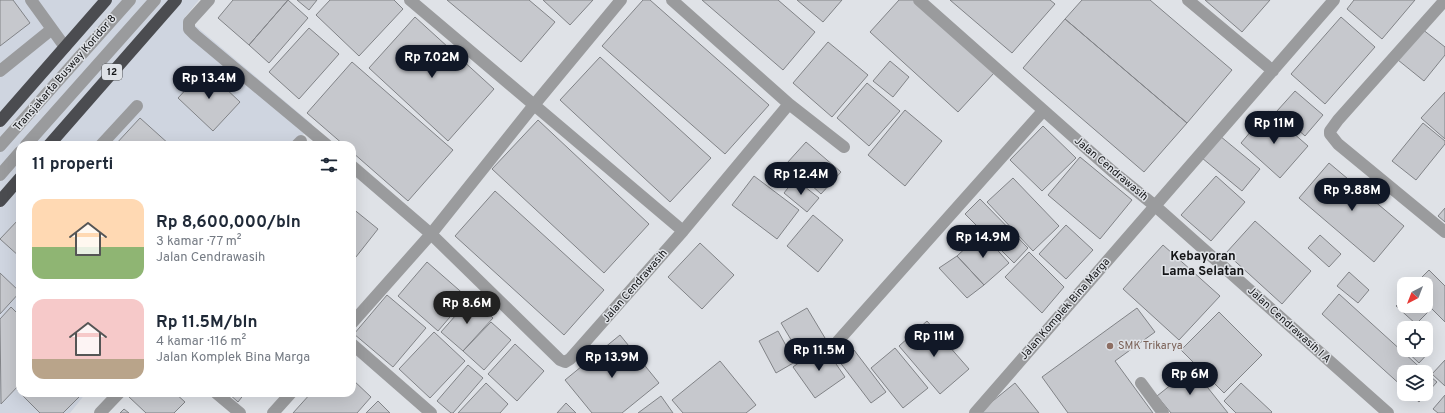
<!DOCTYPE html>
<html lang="id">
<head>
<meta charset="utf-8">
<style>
  body { margin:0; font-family:Overpass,sans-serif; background:#f2f2f3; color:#1f2937; height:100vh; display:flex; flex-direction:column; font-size:15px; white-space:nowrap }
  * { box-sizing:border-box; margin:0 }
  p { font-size:13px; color:#747a83 }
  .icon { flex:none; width:22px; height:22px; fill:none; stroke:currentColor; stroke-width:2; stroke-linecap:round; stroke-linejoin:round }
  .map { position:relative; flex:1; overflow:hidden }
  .sheet { position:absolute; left:16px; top:141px; width:340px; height:256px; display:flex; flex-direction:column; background:#fff; border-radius:12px; box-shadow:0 4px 16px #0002 }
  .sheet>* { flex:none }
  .needle { width:26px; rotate:222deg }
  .buttons { position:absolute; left:1397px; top:277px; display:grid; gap:8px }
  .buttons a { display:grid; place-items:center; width:36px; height:36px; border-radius:8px; background:#fff; box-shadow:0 4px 16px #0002; font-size:20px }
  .price { position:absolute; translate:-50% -34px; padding:0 9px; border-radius:14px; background:#111827; color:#fff; font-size:13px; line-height:26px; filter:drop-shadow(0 1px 2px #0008) }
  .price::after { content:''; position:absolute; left:50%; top:24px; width:12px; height:9px; margin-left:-6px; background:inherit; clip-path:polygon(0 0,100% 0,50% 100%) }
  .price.current { background:#222; color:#fff }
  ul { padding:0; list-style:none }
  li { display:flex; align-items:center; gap:12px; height:100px; padding:0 16px }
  li span { display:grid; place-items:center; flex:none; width:112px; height:80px; border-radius:12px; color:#555 }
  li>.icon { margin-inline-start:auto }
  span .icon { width:48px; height:48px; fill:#fffc; stroke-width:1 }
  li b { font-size:17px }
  h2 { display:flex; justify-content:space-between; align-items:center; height:48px; padding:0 16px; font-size:17px }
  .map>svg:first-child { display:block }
  .built { fill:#cfd5e0 }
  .building { fill:#c6c8cd; stroke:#818387 }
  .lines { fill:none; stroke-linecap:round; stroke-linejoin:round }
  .lane { stroke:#9a9b9d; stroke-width:12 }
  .street { stroke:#9a9b9d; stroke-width:12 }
  .highway { stroke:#4b4c50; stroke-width:12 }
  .education-dot { fill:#8d6e63; stroke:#dfe2e7; stroke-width:1.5 }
  .labels { text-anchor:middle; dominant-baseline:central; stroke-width:3; stroke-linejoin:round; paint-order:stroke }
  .shield { fill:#dfe2e7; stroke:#505255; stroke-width:1 }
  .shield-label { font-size:10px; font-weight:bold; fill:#131416 }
  .street-label { font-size:11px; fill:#131416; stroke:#dfe2e7 }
  .education-label { font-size:11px; fill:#785e54; stroke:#dfe2e7; text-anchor:start }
  .quarter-label { font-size:13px; font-weight:bold; fill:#131416; stroke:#dfe2e7 }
</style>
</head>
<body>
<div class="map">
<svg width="1445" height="413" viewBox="0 0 1445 413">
  <rect width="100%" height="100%" fill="#dfe2e7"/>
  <path class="built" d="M0,0H199L185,17L312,124L294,145H20V393H86L70,413H0Z"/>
  <path class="building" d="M0,0H13L30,23L0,46Z
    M233,0H288L249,45L218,18Z
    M288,0L308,18L269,63L249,45Z
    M297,0H317L309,10Z
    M330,0H394L403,9L359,56L316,15Z
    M447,0H529L555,22L521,62Z
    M543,0H593L570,25Z
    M643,0H650L769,105L725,154L602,46Z
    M702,0H778L815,32L783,70Z
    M797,0H842L823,22Z
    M899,0H914L994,73L958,112L870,32Z
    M950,0H1050L1055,4L1012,53Z
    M1082,0H1150L1232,70L1187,123L1065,19Z
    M1205,0H1270L1242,32Z
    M1354,0H1415L1382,39L1347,9Z
    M415,17L494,89L448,141L369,68Z
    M1341,17L1375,47L1325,104L1291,74Z
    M1065,19L1187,123L1144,172L1023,68Z
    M309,28L339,54L299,99L269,72Z
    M1422,29L1445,47V55L1424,81L1398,60Z
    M828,42L868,75L832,117L793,83Z
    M600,57L711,158L670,202L560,100Z
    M890,61L909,77L893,97L873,81Z
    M352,62L453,150L408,201L352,152V145H344L307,113Z
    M205,69L240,102L213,131L178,98Z
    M867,83L900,111L869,146L837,118Z
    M1295,91L1323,115L1305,136L1277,111Z
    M1445,92V139L1421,118Z
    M905,110L942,141L905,186L868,155Z
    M1268,111L1308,146L1280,178L1241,143Z
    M140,118L170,145H115Z
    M538,120L649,224L604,273L492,169Z
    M1423,123L1445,141V144L1416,180L1392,161Z
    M1043,126L1076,158L1042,191L1010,160Z
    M1220,136L1260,169L1242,191L1202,158Z
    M806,142L841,172L821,194L787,163Z
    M1080,157L1132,200L1100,239L1048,195Z
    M1329,163L1404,226L1374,262L1299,198Z
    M754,176L799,210L777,239L732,205Z
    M1216,176L1245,202L1211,241L1181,215Z
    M1013,178L1059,226L1033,251L987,202Z
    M795,179L819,198L807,212L784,193Z
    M495,191L604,290L564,335L455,236Z
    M980,199L1028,248L1014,263L965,214Z
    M352,208L378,229L352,262Z
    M1445,208V222L1438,216Z
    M813,215L843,240L818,272L787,246Z
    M19,219H20V257L0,239Z
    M1255,221L1311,271L1282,304L1226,253Z
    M1066,225L1093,250L1066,279L1039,254Z
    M982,233L1009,263L984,285L957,256Z
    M1320,235L1341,254L1329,267L1308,248Z
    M700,243L734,275L702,309L668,277Z
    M1163,245L1220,296L1179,340L1123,289Z
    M1029,252L1064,287L1042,313L1005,277Z
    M957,256L984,285L967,298L939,268Z
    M427,262L467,297L438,331L398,296Z
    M1429,270L1445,286V322L1426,303V284H1415Z
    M1349,272L1369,290L1358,303L1337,286Z
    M0,273L20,292L0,314Z
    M1339,294L1425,372H1404V388L1322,314Z
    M387,295L426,328L393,367L354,334Z
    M471,298L493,318L463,351L441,332Z
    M1404,298V306H1422L1428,312L1416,324L1396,306Z
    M11,307L20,316V384L1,404L0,319Z
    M807,308L825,338L799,353L781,323Z
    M1137,308L1155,332L1115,361L1153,413H1068L1042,377Z
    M1219,312L1262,355L1224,393L1181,350Z
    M927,321L969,369L940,394L899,346Z
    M491,322L511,340L484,370L463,351Z
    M778,331L795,362L776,373L759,341Z
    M434,332L465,361L430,398L399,369Z
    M1404,334V349L1397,342Z
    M620,335L659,383L622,413H592L565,380Z
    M515,344L544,371L517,401L488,374Z
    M823,345L845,377L815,398L793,367Z
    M1426,345L1431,350L1419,363L1405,350H1426Z
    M895,348L928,388L903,408L871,368Z
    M854,350L886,392L871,403L839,361Z
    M1445,360V386L1432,374Z
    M720,361L756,405L746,413H683L672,400Z
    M468,365L483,378L453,413H451L437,401Z
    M1192,368L1228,413H1171L1157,396Z
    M1426,373L1437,382L1426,394Z
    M352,379L371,397L357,413H293L311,393H352Z
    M486,383L508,404L500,413H458Z
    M1015,383L1039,413H978Z
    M1241,383L1272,412L1271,413H1236L1224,401Z
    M20,388V393H83L63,413H40L17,390Z
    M131,393H175L185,402L174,413H146L128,396Z
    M228,393H245L238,402Z
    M1410,394H1426L1419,402Z
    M1445,395V413H1438L1433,409Z
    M661,396L673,413H638Z
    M378,401L390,413H366Z
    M566,403L576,413H557Z
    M124,409L129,413H120Z"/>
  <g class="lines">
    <path class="lane" d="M31,0L65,47
      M0,71L52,29
      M26,145L155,0
      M101,145L137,106
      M0,146L130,0
      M0,175L20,152
      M1141,383L1163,413"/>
    <path class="street" d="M209,0L189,22V29L195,35L327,145
      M410,0L683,231
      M672,0L789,104L844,147
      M919,0L1112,171L1154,205L1388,413
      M1188,0L1273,71
      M1445,0L1338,120L1330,131V134L1338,144L1445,232
      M297,145L301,141
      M352,166L431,234L560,360L565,362L570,359L683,231L789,104
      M352,323L431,234L534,105L621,0
      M838,341L1043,111
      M352,344L431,413
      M216,393L240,413
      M100,413L119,393
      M273,413L291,393
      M975,413L1334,0"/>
    <path class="highway" d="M0,121L106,0
      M49,145L176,0
      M0,201L20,178"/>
  </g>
  <circle class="education-dot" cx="1110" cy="346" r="4"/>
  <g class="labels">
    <rect class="shield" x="102" y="64" width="20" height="16" rx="3"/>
    <g class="shield-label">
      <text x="112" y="72">12</text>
    </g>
    <g class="street-label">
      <text transform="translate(65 73) rotate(-49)">Transjakarta Busway Koridor 8</text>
      <text transform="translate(1111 169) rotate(40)">Jalan Cendrawasih</text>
      <text transform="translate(635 286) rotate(-49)">Jalan Cendrawasih</text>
      <text transform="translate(1065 309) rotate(-49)">Jalan Komplek Bina Marga</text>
      <text transform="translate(1289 325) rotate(42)">Jalan Cendrawasih I A</text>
    </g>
    <g class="education-label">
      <text x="1118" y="346">SMK Trikarya</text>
    </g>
    <g class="quarter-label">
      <text x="1203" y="257">Kebayoran<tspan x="1203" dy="15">Lama Selatan</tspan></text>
    </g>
  </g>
</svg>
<div class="buttons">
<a><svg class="needle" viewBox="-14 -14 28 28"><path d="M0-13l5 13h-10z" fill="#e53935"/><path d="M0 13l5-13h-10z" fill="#747a83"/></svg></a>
<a><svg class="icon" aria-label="locate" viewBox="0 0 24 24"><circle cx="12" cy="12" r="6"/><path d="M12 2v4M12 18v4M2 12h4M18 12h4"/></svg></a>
<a><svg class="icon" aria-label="layers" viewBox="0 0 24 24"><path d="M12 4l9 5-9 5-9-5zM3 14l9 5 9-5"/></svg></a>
</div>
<b class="price" style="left:432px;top:79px">Rp 7.02M</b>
<b class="price" style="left:209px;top:100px">Rp 13.4M</b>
<b class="price" style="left:1274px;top:145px">Rp 11M</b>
<b class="price" style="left:801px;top:196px">Rp 12.4M</b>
<b class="price" style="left:1352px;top:212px">Rp 9.88M</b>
<b class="price" style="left:983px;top:259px">Rp 14.9M</b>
<b class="price current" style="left:467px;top:325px">Rp 8.6M</b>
<b class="price" style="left:934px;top:358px">Rp 11M</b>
<b class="price" style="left:819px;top:372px">Rp 11.5M</b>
<b class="price" style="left:612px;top:379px">Rp 13.9M</b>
<b class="price" style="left:1190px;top:396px">Rp 6M</b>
<section class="sheet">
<h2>11 properti<svg class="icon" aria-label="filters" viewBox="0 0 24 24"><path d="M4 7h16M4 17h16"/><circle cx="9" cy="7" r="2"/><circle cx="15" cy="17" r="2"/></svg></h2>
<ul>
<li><span style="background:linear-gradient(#ffd9b3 60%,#8fb573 0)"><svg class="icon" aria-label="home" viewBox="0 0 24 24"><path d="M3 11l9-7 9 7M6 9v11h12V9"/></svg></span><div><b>Rp 8,600,000/bln</b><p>3 kamar · 77 m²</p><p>Jalan Cendrawasih</p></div></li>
<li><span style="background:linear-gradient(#f6c9c9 75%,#b9a48a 0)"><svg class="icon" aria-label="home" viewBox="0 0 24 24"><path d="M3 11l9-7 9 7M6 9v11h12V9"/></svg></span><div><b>Rp 11.5M/bln</b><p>4 kamar · 116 m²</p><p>Jalan Komplek Bina Marga</p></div></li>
</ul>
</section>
</div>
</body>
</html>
